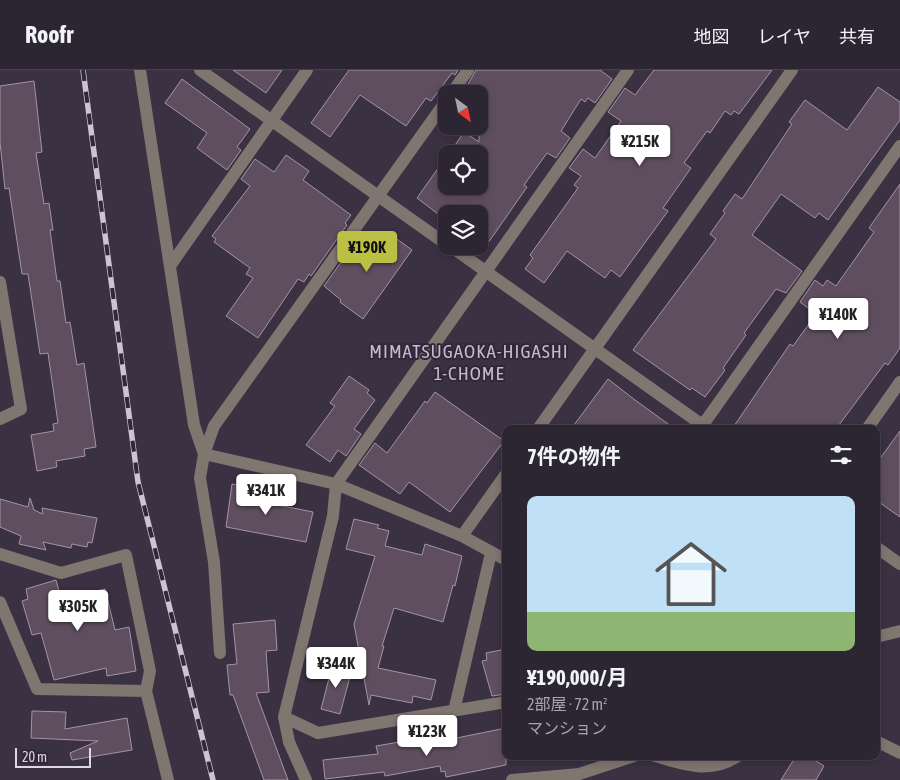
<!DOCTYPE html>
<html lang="ja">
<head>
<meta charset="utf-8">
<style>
  body { margin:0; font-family:"Asap Condensed","Noto Sans JP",sans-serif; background:#38313e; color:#f1f3f6; height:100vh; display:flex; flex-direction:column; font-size:19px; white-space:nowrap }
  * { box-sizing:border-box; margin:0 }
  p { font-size:16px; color:#a6a5ac }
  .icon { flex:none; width:28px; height:28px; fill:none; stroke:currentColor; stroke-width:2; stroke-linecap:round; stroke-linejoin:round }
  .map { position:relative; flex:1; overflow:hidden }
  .side { position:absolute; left:502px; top:355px; width:378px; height:335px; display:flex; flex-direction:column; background:#2c2532; border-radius:10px; box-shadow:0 2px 8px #0003,0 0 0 1px #48424d }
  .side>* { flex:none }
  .needle { width:32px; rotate:147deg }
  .controls { position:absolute; left:438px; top:15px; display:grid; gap:10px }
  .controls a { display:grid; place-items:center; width:50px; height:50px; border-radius:10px; background:#2c2532; box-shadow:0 2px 8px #0003,0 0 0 1px #48424d; font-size:25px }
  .scale { position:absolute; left:15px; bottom:12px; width:76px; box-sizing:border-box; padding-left:5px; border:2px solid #ded8e4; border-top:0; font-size:14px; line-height:18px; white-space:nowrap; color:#ded8e4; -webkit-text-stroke:4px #302738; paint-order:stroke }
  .price { position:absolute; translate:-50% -42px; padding:0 11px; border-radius:5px; background:#fff; color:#222; font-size:16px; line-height:32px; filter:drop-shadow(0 1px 2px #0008) }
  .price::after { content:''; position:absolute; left:50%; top:30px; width:15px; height:11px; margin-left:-8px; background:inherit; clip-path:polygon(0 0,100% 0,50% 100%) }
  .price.on { background:#bbc044; color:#111 }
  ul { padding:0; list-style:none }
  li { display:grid; align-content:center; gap:10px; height:265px; padding:0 25px }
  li+li { border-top:1px solid #48424d }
  li span { display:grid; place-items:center; height:155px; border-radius:10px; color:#555 }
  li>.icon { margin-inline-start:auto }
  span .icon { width:90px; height:90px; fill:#fffc; stroke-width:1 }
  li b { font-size:21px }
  h2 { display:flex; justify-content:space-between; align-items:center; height:60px; padding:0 25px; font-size:21px }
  header { display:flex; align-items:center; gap:30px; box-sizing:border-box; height:70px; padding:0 25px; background:#2c2532; border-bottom:1px solid #48424d }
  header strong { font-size:24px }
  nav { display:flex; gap:28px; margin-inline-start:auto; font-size:18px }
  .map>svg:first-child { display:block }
  .building { fill:#5f4e5f; stroke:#a693a6 }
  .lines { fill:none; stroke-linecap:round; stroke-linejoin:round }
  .minor { stroke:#807670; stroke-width:12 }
  .rail-casing { stroke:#cbc5d2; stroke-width:5.5 }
  .rail { stroke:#302738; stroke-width:4; stroke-dasharray:11; stroke-linecap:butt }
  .labels { text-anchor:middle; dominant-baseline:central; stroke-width:4; stroke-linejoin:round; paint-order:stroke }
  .neighbourhood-label { font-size:19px; letter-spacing:1px; fill:#c4b9d0; stroke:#302738 }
</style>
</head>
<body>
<header>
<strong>Roofr</strong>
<nav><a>地図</a><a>レイヤ</a><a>共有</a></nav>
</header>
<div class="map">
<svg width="900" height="710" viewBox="0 0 900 710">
  <rect width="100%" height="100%" fill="#3a3143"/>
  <path class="building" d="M233,0H282L266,23Z
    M349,0H458L455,5L452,3L431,31L426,28L406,56L360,25L330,67L311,53Z
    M476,0H600L612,9L595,33L588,28L585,32L581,29L561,61L570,68L556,88L547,83L524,115L527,117L479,186V144H438L417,128L446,87V116H479V84H449L464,62L479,72V22L468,14Z
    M654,0H772L739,44L734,41L731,45L725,41L710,63L707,61L684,93L691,98L663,138L668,141L620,207L611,200L605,208L567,181L544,213L525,199L533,188L530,185L578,118L574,115L581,106L569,98L583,79L595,88L621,51L608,42L625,18L635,25Z
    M182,9L250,59L237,77L241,80L227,100L197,78L207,63L165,33Z
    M34,11L42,82L36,83L44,134L49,133L53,160H50L57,211H60L66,253L70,252L77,295L84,293L96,377L84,379L85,386L56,391L57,397L37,401L31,365L54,361L53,354L58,353L48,283L40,284L28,204H22L9,118L5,119L0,72V16Z
    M878,17L900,32V50L828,150L819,143L815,148L781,124L752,165L802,201L786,223L776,219L744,263L746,265L723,298L725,300L705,327L692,318L690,320L633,280L716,169L710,164L725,143L723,141L735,124L742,129L792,54L789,52L805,30L847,60Z
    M286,85L309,101L303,110L351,145L345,153L347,155L311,206L309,204L304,212L298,209L258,268L226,246L253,208L246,204L250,198L214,172L216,169L212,166L250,116L241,109L255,89L274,102Z
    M900,114V278L888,295L885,293L836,359H732L790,274L793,276L816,244L800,232L815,210L823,216L827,210L836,216L874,162L869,158Z
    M361,164L380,178L390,164L412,180L363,249L340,232L341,230L324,216Z
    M349,306L369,320L367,323L375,330L354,359L361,364L346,386L338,380L330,392L306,375L335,336L330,333Z
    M608,309L635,330L675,359H571Z
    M435,322L504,371L450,442L409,412L400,424L359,395L375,373L387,383L425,331L427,333Z
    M900,361V447L876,430V394Z
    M232,414L260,418L258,431L313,442L306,472L226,457Z
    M30,428L34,440L43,444L42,438L97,448L92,473L88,472L87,477L72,474L71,478L43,472L46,480L19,474L21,466L0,457V429L28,437Z
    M354,449L379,455L377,458L389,461L385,476L422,485L425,474L462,486L455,516L453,515L443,552L394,538L382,576H384L378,598L436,610L431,630L413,626L412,633L371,625L369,635L354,554L375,486L346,479Z
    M56,510L61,529L105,519L115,560L129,557L136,601L107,606L106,598L54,610L41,563L32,565L22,531L28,529L26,519Z
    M275,550L277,580L266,581L269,622L256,623L288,710H264L233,625H230L227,595L237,594L233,554Z
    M506,579V624L492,626L482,591L487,590L486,583Z
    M333,593L352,599L340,644L321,639Z
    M32,641L66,642L65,659L127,648L132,680L72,690L70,683L98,671L31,668Z
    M506,658V695L446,707L445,701L441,702L440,696L385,706L384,702L325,709L323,690L378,684L376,676L411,670L412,677Z
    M796,686H808L824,696L816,710H781Z"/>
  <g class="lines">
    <path class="minor" d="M140,0L194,355L204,384L336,414L462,466L506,490
      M200,0L446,174
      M451,24L468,0
      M450,176L708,359
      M170,196L307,0
      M0,212L21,339L0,349
      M538,359L792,0
      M700,359L900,76
      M867,359L900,312
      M462,466L506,404
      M876,477L900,494
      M0,484L61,503L126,485L150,601L146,621
      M0,532L37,619L146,621L168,710
      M876,567L900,561
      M220,583L214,492L200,408L204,384L214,356L446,31
      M454,641L491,483
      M284,647L318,663L506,632
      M876,671L900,683
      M655,686C684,695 711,704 738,686
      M306,710L289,672L284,647L333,446L336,414L628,0
      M512,710L579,704L634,686"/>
    <g class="rail-casing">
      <path id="rail" d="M83,0L138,412L213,710"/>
    </g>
    <use href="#rail" class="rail"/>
  </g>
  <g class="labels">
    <g class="neighbourhood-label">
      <text x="469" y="281">MIMATSUGAOKA-HIGASHI<tspan x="469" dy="22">1-CHOME</tspan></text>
    </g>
  </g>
</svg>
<div class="controls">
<a><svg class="needle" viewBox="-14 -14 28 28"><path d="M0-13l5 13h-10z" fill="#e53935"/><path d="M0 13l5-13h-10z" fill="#a6a5ac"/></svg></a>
<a><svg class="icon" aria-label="locate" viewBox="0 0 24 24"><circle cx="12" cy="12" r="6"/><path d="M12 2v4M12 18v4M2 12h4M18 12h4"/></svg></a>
<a><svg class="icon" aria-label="layers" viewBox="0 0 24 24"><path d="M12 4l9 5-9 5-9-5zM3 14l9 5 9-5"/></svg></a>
</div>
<div class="scale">20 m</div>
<b class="price" style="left:640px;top:97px">¥215K</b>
<b class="price on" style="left:367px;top:203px">¥190K</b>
<b class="price" style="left:838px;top:270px">¥140K</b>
<b class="price" style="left:266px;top:446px">¥341K</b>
<b class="price" style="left:78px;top:562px">¥305K</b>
<b class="price" style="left:336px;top:619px">¥344K</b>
<b class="price" style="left:427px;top:687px">¥123K</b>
<section class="side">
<h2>7件の物件<svg class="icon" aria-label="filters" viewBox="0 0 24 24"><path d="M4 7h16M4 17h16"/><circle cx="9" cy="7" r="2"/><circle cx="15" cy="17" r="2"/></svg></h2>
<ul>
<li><span style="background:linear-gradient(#bfe0f5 75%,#8fb573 0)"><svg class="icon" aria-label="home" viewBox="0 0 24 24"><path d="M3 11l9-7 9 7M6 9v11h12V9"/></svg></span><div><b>¥190,000/月</b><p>2部屋 · 72 m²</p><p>マンション</p></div></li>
</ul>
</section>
</div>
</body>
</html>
